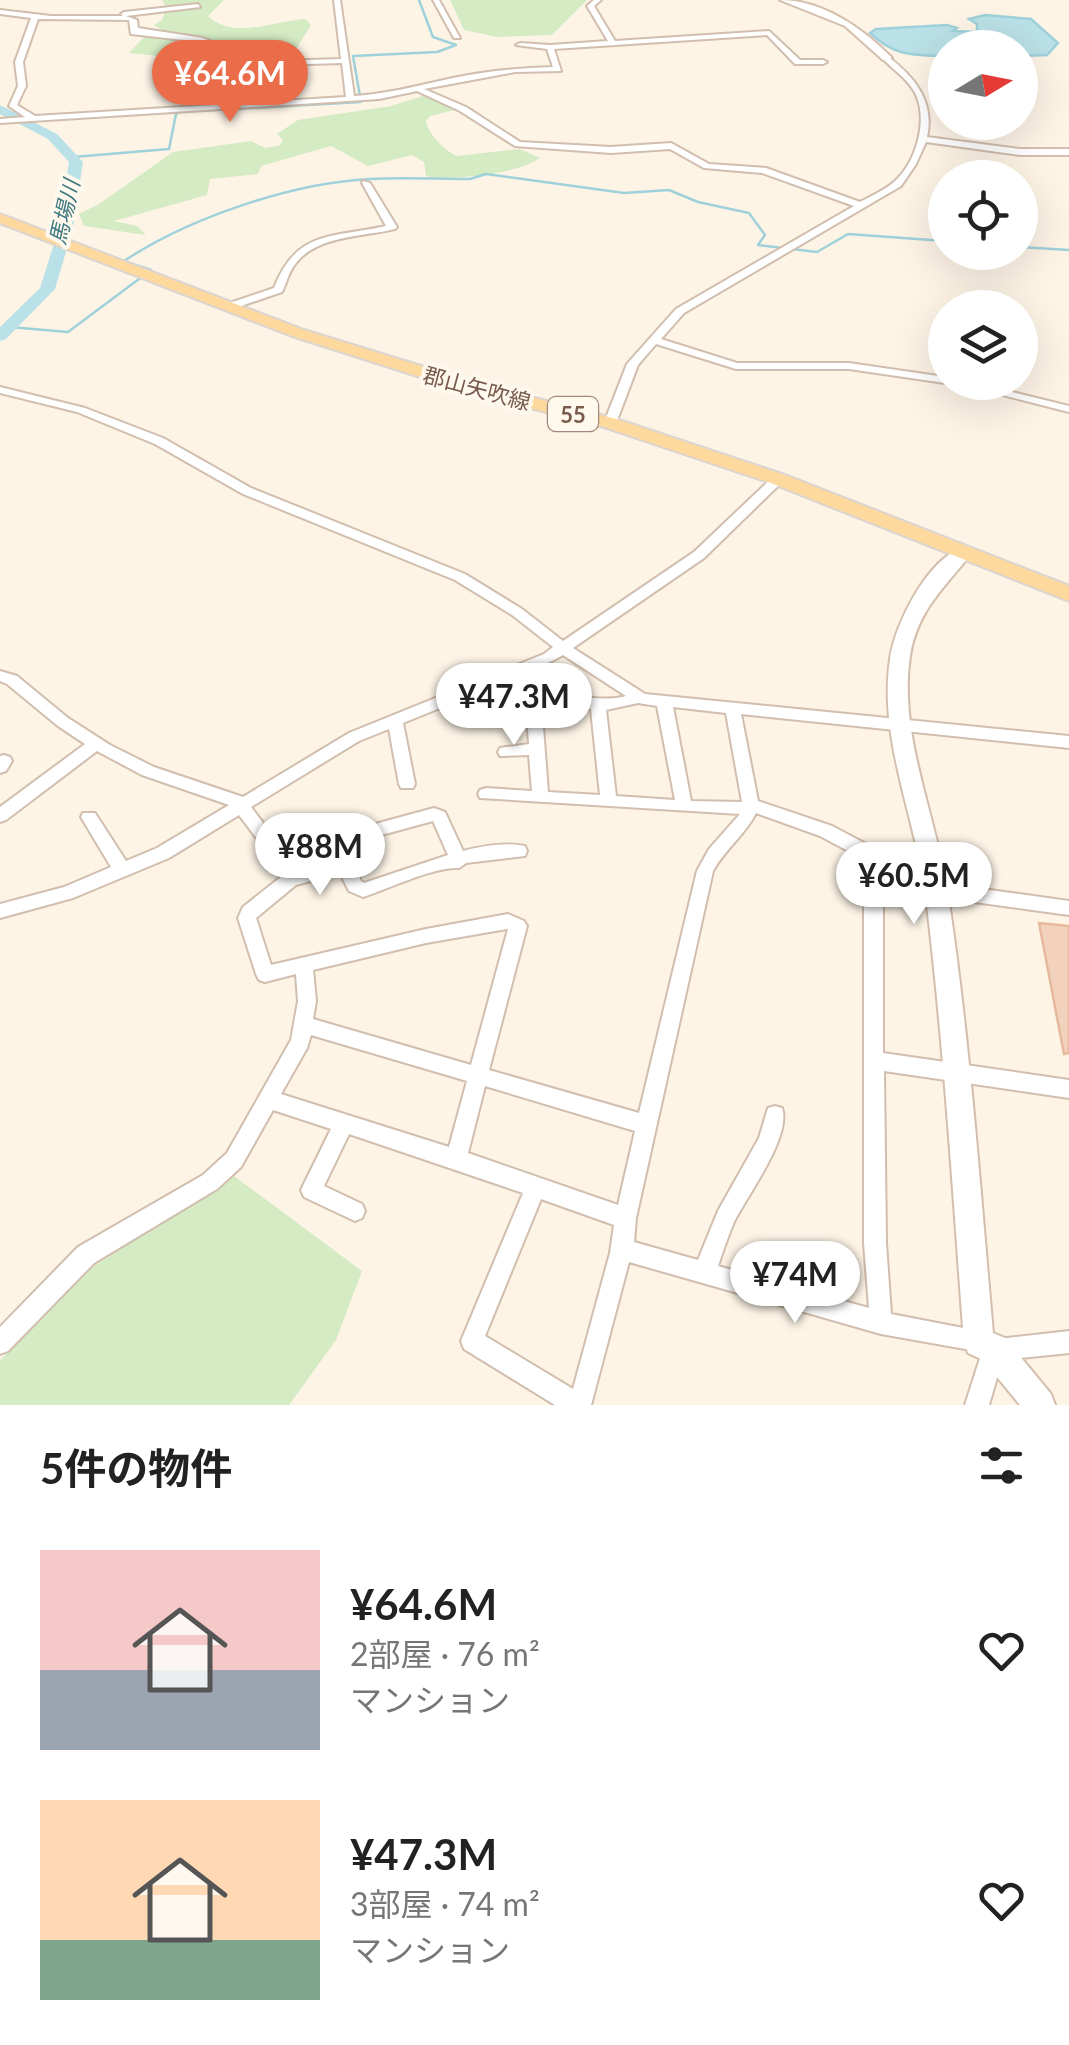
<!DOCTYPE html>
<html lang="ja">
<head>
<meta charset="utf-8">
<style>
  body { margin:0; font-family:Lato,"Noto Sans JP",sans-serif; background:#f6f6f6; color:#222; height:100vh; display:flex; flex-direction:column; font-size:38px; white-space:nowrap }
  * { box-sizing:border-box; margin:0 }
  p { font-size:32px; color:#767676 }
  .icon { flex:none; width:55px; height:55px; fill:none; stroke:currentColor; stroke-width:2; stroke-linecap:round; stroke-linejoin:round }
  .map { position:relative; height:1405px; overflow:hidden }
  .panel { display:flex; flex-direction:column; background:#fff; flex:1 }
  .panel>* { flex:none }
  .needle { width:65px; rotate:80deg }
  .tools { position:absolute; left:928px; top:30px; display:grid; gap:20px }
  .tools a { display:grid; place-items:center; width:110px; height:110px; border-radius:50%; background:#fff; box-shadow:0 10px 40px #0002; font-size:50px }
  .price { position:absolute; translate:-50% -85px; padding:0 22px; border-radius:35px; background:#fff; color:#222; font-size:32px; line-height:65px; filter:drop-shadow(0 2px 5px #0008) }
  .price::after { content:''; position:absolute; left:50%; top:60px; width:30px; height:22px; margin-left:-15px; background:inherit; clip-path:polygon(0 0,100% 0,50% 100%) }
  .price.on { background:#ea6c48; color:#fff }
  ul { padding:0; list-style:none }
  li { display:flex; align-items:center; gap:30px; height:250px; padding:0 40px }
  li span { display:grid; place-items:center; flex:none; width:280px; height:200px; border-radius:0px; color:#555 }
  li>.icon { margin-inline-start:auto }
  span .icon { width:120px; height:120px; fill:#fffc; stroke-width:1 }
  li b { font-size:42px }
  h2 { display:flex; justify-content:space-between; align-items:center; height:120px; padding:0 40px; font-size:42px }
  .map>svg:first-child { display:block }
  .green { fill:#d4ebc4 }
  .water { fill:#bae1e7; stroke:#9fd1da; stroke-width:2.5 }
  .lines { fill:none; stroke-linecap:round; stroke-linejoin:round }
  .stream { stroke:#9fd1da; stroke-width:2.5 }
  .river { fill:#bae1e7; fill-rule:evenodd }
  .building { fill:#f3d2bd; stroke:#e6b99d; stroke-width:2.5 }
  .street-casing { stroke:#d1beae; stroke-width:4 }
  .secondary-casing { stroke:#d4beac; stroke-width:4 }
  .primary-casing { stroke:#dcd4d0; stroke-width:4 }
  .street { fill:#fff; fill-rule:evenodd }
  .secondary { fill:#fff; fill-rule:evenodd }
  .primary { fill:#fdd99d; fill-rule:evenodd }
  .labels { text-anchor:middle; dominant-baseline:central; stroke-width:8; stroke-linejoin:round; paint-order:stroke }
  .far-water-label { font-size:22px; font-style:italic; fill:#3f7984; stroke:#fff8ed }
  .far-street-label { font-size:22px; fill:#775a4a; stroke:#fff8ed }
  .shield { fill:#fff8ed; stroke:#a0897b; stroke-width:2.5 }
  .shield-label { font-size:22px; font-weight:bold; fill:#775a4a }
</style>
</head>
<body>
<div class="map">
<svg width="1069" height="1405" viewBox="0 0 1069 1405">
  <rect width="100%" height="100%" fill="#fdf4e6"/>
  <path class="green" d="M162,0H224L208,16C233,40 275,21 305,19L311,25L290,59C261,69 242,56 218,62L129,53L143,38L165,32L154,25L162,20L166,8Z
    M450,0H587L552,35L497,37L464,30Z
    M426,95L455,110L430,116L426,121C428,134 445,151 457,156L520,149L540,158C517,174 453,181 426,176L424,162L412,155L368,166L331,146L261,166L258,174L210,179L207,195L114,221L137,226L146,235L84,226L79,214L99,204L173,152L251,141L265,148L279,146L283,140L277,134L298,120L391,106Z
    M230,1173L362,1271L336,1340L289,1405H0V1360L87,1271Z"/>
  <path class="water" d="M985,15L1031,19L1058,43L1047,55L1020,56V48H945V56C912,55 894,56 870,33L876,29L947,25L957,28L953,31L977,32V24L969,19Z"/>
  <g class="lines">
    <path class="stream" d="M73,157L169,149L176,114L180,112L361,102L353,56L437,52L456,45L433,37L419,0
      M1020,247L1069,250
      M10,327L68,332L151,270L124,261C189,218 291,183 370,179C403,177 437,179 470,179L486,174L624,193L669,190L698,202L749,213L765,235L758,245L817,252L848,234L945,241"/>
    <path class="river" d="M0,105L57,134L83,162L73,228L55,289L6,339L0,341V327L40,288L59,228L69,162L48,139L0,114Z"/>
  </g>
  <path class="building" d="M1039,923L1069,926V1053L1064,1054Z"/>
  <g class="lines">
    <g class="street-casing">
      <path id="street" d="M334,0H340L354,96C388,94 420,85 453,78C486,71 519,68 553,67L547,49L516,45L520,43L550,45L608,41L587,6L594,0H601L594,6L615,41L769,31L800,60H823L827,62L823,64H795L767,35L554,49L561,71L515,72L424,89L466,107L520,142L611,147L671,143L709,164L766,168L860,202C871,196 885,190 894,182C916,163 928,121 916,95C910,81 895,71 884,60L887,56C914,76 935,101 927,137L1020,149H1069V155H1020L926,142L916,164L901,186L684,313L661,339L737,363H849L945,377V382H949L945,383L849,369H736L656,344L638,365L616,423L610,427L604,423L627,364L676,309L854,206L762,173L704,168L670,149L611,153L515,146L460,111L417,91L379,99L0,123V119L25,117L9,106L18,86L15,62L31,18L0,14V10L51,16H123L121,14L124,12L198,4L200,7L126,16L137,20L138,28L203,38L236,52L274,61L341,59ZM38,19L129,20L131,34L201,42L231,56L274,65L342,63L346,97L35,116L17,105L26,86L23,62Z
        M433,0H439L460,38H454Z
        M363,181L370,183L397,227L395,229C363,237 318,235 296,263C289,271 287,282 282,292L232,309H224V305L274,288C297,229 333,238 386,226L362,183Z
        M951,382H972L1069,406V412Z
        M0,387L85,408L163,438L251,488L465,574L522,609L563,641L694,552L774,476H782V482L704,558L573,648L645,694L1069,736V748L741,714L758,801L832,826L940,883L1069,901V915L937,897L883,869V1053L1069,1080V1098L884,1071L886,1243L891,1314L979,1331L987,1334L989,1340L1069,1331V1353L1002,1360L989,1405H965L982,1352L881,1334L629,1262L591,1405H555L464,1349L461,1341L523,1193L349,1134L324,1186L362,1204L365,1211L362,1218L355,1221L304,1197L301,1190L331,1129L273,1110L241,1167L217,1189L94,1263L8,1351L0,1354V1327L78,1247L203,1175L227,1153L291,1040L298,1001L296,974L265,982L259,980L256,974L238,918L243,907L282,876L283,873L239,815L169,858L73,898L0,918V904L64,887L111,867L81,817L83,813H95L126,861L157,848L229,805L142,775L97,751L6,820L0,822V807L85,744L58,726L7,684L0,681V671L17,676L68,718L110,745L154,767L243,797L349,733L544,654L553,647L512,615L455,580L243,494L155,444L77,412L0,393ZM563,655L626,696C597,704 568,691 538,691C510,690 485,702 457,701L554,660ZM541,701L591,709L600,795L548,792ZM526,702L529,744L500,748L498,752L500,756L529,755L532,791L486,788L480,790L478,794L480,798L740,814L709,849L697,871L639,1113L489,1070L527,926L524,921L508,914L426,929L271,965L256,918L296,885L340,873L349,891L363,897C388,889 435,866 459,868L466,863L525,856L527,851L525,846C504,842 483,846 463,851L445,812L434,808L331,836L328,848L334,861L299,870L251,807L359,741L389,729L399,784L401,788H413L415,784L403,723L440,708L451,711H476ZM638,703L657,706L675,800L616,796L606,710ZM673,707L726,713L742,802L691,801ZM756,813L820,836L867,861L864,891V1243L869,1308L718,1266C723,1251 728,1236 734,1222C747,1196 792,1136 782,1108L775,1106L768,1108L759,1138L718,1211L698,1260L634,1242L636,1218L713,871C725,849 745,835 756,813ZM433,821L448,855L364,883L361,881L345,845ZM507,929H508L471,1065L313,1019L316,1001L313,970L426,943ZM311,1035L467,1081L449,1147L281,1094L307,1048ZM485,1086L635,1131L618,1205L468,1153ZM541,1199L614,1225L610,1253L573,1389L485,1336Z
        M4,755L10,757L12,761L6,771L0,773V756Z"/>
    </g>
    <g class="secondary-casing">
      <path id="secondary" d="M780,0C823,0 864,29 892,58L883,60L845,26Z
        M962,548L971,554C944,588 917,611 910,656C898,736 937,817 948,895C970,1040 980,1187 993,1333L1005,1338L1051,1394L1055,1405H1020L983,1360L968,1353L964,1342C953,1194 944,1045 926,897C916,819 878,739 890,659C895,624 927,560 962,548Z"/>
    </g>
    <g class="primary-casing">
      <path id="primary" d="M0,214L304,330L473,382L616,419L785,475L1069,586V601L771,483L604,427L461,390L292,336L0,223Z"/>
    </g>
    <use href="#street" class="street"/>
    <use href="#secondary" class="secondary"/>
    <use href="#primary" class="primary"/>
  </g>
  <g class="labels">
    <g class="far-water-label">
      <text transform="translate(64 212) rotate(-77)">馬場川</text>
    </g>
    <g class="far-street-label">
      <text transform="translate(477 388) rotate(15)">郡山矢吹線</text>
    </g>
    <rect class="shield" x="548" y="397" width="50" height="34" rx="8"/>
    <g class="shield-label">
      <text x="573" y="414">55</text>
    </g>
  </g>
</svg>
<div class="tools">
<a><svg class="needle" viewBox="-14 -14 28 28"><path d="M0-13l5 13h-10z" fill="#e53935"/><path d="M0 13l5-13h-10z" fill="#767676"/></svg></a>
<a><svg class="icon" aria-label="locate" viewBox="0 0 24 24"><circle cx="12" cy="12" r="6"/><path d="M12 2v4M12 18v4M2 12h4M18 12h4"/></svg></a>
<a><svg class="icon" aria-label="layers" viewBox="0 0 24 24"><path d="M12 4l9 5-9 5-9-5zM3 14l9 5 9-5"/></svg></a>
</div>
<b class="price on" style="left:230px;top:125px">¥64.6M</b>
<b class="price" style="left:514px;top:748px">¥47.3M</b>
<b class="price" style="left:320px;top:898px">¥88M</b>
<b class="price" style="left:914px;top:927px">¥60.5M</b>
<b class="price" style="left:795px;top:1326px">¥74M</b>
</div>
<section class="panel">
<h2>5件の物件<svg class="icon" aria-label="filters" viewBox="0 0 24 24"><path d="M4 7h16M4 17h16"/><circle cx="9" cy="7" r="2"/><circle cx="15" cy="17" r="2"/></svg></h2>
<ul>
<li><span style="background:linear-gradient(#f6c9c9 60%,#9aa5b1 0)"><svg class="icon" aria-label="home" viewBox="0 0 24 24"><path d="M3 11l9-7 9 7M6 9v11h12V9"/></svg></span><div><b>¥64.6M</b><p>2部屋 · 76 m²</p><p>マンション</p></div><svg class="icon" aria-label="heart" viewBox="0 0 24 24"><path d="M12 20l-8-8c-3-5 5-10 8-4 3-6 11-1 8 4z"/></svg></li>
<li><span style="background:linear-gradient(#ffd9b3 70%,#7fa58c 0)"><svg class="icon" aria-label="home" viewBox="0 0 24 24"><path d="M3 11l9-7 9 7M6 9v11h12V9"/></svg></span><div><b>¥47.3M</b><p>3部屋 · 74 m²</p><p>マンション</p></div><svg class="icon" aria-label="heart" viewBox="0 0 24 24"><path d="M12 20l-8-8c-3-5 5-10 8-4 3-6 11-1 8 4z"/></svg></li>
</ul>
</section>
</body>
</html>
